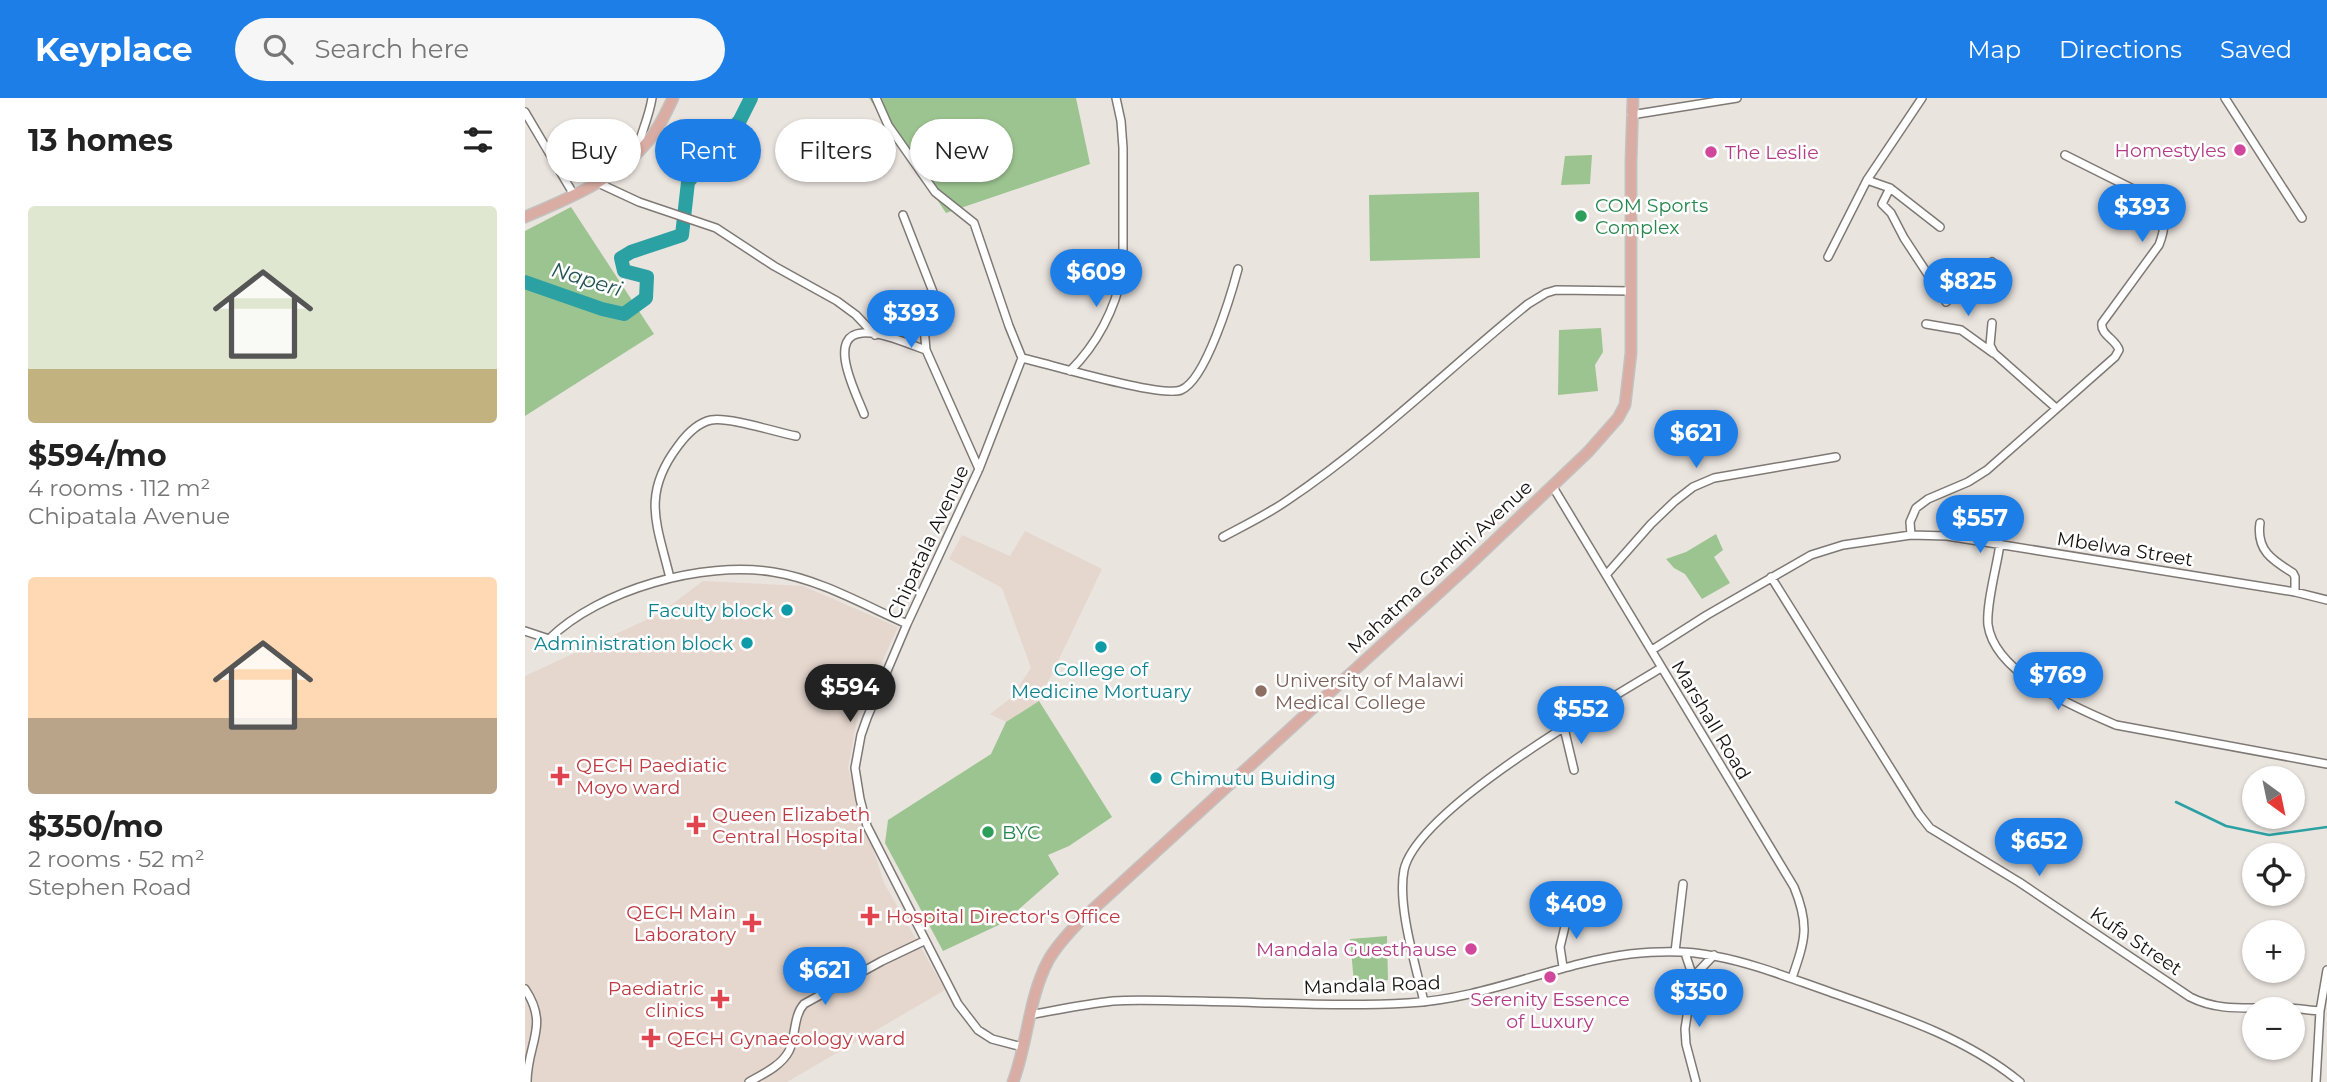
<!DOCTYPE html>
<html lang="en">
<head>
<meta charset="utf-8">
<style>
  body { margin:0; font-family:Montserrat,sans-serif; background:#f6f6f6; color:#222; height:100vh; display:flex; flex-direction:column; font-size:26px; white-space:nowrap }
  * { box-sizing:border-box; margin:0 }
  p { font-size:23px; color:#767676 }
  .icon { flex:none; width:38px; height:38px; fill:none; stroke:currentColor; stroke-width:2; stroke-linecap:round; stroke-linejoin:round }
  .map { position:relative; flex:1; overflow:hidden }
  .panel { display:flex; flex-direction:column; background:#fff; width:525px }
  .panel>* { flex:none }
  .hud { position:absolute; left:21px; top:21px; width:665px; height:63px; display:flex; gap:14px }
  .needle { width:46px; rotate:147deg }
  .fabs { position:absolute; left:1717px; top:668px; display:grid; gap:14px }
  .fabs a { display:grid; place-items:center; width:63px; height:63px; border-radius:50%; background:#fff; box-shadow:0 2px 5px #0004; font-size:35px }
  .price { position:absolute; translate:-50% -60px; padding:0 16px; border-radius:24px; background:#1d7ee7; color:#fff; font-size:23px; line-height:46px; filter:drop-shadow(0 2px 4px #0008) }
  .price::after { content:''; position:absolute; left:50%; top:42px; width:21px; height:16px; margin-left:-10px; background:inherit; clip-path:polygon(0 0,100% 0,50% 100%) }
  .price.selected { background:#222; color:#fff }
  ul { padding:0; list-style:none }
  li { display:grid; align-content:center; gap:14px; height:371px; padding:0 28px }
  li span { display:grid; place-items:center; height:217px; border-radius:7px; color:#555 }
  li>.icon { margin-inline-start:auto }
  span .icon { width:126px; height:126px; fill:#fffc; stroke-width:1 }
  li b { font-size:30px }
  h2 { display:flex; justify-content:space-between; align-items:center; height:84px; padding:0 28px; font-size:30px }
  .chip { padding:0 24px; border-radius:32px; background:#fff; box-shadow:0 2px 5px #0004; font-size:24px; line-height:63px }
  .chip.selected { background:#1d7ee7; color:#fff }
  header { display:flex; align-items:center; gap:42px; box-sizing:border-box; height:98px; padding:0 35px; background:#1d7ee7; color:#fff }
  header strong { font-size:33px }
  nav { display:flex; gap:38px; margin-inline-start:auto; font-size:24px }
  .search { width:490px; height:63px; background:#f6f6f6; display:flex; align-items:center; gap:18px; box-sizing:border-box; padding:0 24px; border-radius:38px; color:#767676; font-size:26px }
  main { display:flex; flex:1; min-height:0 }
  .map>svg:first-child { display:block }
  .built { fill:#e5d7ce }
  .green { fill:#9cc490 }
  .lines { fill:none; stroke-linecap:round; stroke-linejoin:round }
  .stream { stroke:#2ca1a3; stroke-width:2.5 }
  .river { stroke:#2ca1a3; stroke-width:14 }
  .minor-casing { stroke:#7f7975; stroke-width:10 }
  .major-casing { stroke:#c2c2c1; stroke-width:13 }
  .minor { stroke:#fff; stroke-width:7 }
  .major { stroke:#d9ada4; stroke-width:10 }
  .hotel-dot { fill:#d1479c; stroke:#fff; stroke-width:2.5 }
  .leisure-dot { fill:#2e9e5b; stroke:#fff; stroke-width:2.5 }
  .culture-dot { fill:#0f9aa8; stroke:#fff; stroke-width:2.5 }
  .education-dot { fill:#8d6e63; stroke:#fff; stroke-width:2.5 }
  .health-dot { fill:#e0444e; stroke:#fff; stroke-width:2.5 }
  .labels { text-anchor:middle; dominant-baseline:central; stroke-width:5; stroke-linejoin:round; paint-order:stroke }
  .hotel-label { font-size:19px; fill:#b23c85; stroke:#fff; text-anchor:end }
  .leisure-label { font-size:19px; fill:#27864d; stroke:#fff; text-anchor:start }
  .street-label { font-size:19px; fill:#161412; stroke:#fff }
  .culture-label { font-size:19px; fill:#0d838f; stroke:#fff; text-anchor:end }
  .education-label { font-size:19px; fill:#785e54; stroke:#fff; text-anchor:start }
  .health-label { font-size:19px; fill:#be3a42; stroke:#fff; text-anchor:start }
  .water-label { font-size:21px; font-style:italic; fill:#245454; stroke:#fff }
</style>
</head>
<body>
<header>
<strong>Keyplace</strong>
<div class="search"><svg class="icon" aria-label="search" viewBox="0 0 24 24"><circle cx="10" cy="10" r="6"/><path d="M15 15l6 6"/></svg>Search here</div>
<nav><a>Map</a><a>Directions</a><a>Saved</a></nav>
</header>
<main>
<section class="panel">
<h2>13 homes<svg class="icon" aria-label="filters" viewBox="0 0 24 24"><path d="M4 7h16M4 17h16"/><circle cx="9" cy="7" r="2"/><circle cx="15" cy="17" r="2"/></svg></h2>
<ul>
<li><span style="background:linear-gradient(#dfe7d0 75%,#c2b280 0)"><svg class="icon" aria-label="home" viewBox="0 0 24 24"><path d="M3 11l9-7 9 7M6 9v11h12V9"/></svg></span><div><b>$594/mo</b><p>4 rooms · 112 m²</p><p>Chipatala Avenue</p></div></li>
<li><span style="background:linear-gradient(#ffd9b3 65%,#b9a48a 0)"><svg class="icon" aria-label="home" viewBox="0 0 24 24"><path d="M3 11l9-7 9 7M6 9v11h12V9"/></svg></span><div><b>$350/mo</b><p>2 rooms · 52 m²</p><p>Stephen Road</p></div></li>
</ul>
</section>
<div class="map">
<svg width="1802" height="984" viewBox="0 0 1802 984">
  <rect width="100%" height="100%" fill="#eae4df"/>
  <path class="built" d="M500,433L577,471L514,603L481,624L465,616L486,600L506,570L477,490L424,461L437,437L485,458Z
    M178,483L278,488L373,529L333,616L323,670L359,785L420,892L262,984H0V578L134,516Z"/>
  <path class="green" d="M344,0H551L565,66L421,115Z
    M1067,57L1065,86L1036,87L1040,58Z
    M954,94L955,160L845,163L844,97Z
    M46,109L129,236L0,318V133Z
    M1076,230L1078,254L1070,267L1073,293L1033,297L1034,232Z
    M1191,436L1198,452L1189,459L1205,485L1177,501L1160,476L1149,470L1141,461L1161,454Z
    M514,603L587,719L544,748L523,757L534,776L478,825L418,853L360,745L363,722L466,656L481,624Z
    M862,838L863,882L829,885L825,841Z"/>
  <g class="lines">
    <path class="stream" d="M1651,704L1701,728L1744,737L1802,729"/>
    <path class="river" d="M0,184L77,211L99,216L121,200L122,179L99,173L96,160L106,154L157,137L163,84L215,22L226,0"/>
    <g class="minor-casing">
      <path id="minor" d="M351,0L363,27L410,94L449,125L484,228L497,260L454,371L382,526L342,620L336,637L330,670L335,701L342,728L433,906L453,932L467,941L497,949
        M1700,0L1777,120
        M0,14L49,97
        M1106,17L1212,0
        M111,56C115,37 124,20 127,0
        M1342,82L1365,90L1415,129
        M71,84L114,104L191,130L249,168L312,203L331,217L350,237
        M1365,90L1357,106L1366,115L1379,140L1421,204L1467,164L1477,173
        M378,117L410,199L399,229L401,252L454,371
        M1303,159L1342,82L1397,0
        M1467,225L1465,247L1469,255L1531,310
        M1401,226L1436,232L1468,255
        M497,260C524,266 636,300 656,292C681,282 706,197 713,171
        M545,273C572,246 590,211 598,173V50L596,23L591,0
        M339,316C333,299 300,238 337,235C354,233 384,246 401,252
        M1028,389L1269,789C1285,828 1280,842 1267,880
        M1735,425C1731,452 1747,462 1768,475L1770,479V494
        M1386,437L1385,424L1391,410L1403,401L1443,384L1462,372L1590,259L1594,252C1591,241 1575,237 1577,225L1634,147C1641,129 1642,114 1628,101L1540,57
        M698,439C720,427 743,416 763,402C849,344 923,271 1003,206L1021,195L1031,192L1107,193
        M1475,446C1472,468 1461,506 1463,527C1470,576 1551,610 1591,627L1802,666
        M1081,477L1126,426L1150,403L1168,389L1189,380L1311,359
        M1246,479L1394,716L1405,730L1494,784L1665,899C1694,914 1724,909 1756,910C1769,910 1782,912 1795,913L1791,984
        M145,480C132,426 116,397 153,348C161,337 172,325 186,322C206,319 250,334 271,338
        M0,533L24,541C75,491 178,463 248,474C294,481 339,507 382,526
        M1127,552L1182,517L1286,457L1318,447L1386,437L1422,438L1770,494L1802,502
        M1039,630L1049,672
        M1150,854L1158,786
        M1160,855L1168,879L1160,931L1161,946L1171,984
        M1038,869L1035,849L1043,816
        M1168,879L1189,857
        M0,891C25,928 2,945 2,984
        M899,904C891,868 872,808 879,772C892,711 1080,604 1136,570
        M1795,913L1802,872
        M504,917C532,912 560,906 588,903C614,901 641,903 667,903C739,904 812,909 883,905C960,901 1029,866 1105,856C1132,853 1162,852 1189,858C1228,865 1267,881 1305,894C1371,917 1440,939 1495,984
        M224,984C238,976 256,968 264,953C271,939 268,918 279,906L357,863L399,843"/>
    </g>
    <g class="major-casing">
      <path id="major" d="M0,119C42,101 94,80 124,42C134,30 141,15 148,0
        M488,984C503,945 503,901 523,863C531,848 543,836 554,824L941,470L1063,354L1093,320L1100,307L1106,255V63L1108,0"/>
    </g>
    <use href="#minor" class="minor"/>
    <use href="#major" class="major"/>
  </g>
  <g class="hotel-dot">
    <circle cx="1715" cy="52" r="7"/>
    <circle cx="1186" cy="54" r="7"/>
    <circle cx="946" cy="851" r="7"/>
    <circle cx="1025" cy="879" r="7"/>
  </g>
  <g class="leisure-dot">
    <circle cx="1056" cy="118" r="7"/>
    <circle cx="463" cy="734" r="7"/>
  </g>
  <g class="culture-dot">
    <circle cx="262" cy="512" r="7"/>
    <circle cx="222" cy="545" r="7"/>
    <circle cx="576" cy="549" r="7"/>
    <circle cx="631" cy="680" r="7"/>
  </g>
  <circle class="education-dot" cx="736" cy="593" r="7"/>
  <g class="health-dot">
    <path d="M31.5 667.5h7v7h7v7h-7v7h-7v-7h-7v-7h7z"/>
    <path d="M167.5 716.5h7v7h7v7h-7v7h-7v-7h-7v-7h7z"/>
    <path d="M341.5 807.5h7v7h7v7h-7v7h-7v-7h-7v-7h7z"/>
    <path d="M223.5 814.5h7v7h7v7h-7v7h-7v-7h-7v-7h7z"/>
    <path d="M191.5 890.5h7v7h7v7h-7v7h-7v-7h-7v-7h7z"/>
    <path d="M122.5 929.5h7v7h7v7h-7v7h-7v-7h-7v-7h7z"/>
  </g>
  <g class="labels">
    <g class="hotel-label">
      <text x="1701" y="52">Homestyles</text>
      <text x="1200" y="54" text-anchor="start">The Leslie</text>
      <text x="932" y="851">Mandala Guesthause</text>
      <text x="1025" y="901" text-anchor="middle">Serenity Essence<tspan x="1025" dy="22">of Luxury</tspan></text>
    </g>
    <g class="leisure-label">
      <text x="1070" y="107">COM Sports<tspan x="1070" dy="22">Complex</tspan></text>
      <text x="477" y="734">BYC</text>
    </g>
    <g class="street-label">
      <text transform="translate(403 444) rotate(-65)">Chipatala Avenue</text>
      <text transform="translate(1600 451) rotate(9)">Mbelwa Street</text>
      <text transform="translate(915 469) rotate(-43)">Mahatma Gandhi Avenue</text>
      <text transform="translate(1186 622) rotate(59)">Marshall Road</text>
      <text transform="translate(1611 843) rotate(34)">Kufa Street</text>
      <text transform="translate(847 887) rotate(-2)">Mandala Road</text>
    </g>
    <g class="culture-label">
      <text x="248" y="512">Faculty block</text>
      <text x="208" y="545">Administration block</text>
      <text x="576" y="571" text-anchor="middle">College of<tspan x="576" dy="22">Medicine Mortuary</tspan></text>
      <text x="645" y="680" text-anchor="start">Chimutu Buiding</text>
    </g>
    <g class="education-label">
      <text x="750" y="582">University of Malawi<tspan x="750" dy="22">Medical College</tspan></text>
    </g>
    <g class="health-label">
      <text x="51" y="667">QECH Paediatic<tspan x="51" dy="22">Moyo ward</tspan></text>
      <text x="187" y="716">Queen Elizabeth<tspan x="187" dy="22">Central Hospital</tspan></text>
      <text x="211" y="814" text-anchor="end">QECH Main<tspan x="211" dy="22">Laboratory</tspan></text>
      <text x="361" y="818">Hospital Director's Office</text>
      <text x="179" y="890" text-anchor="end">Paediatric<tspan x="179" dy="22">clinics</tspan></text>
      <text x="142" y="940">QECH Gynaecology ward</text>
    </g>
    <g class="water-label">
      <text transform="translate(62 181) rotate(17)">Naperi</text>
    </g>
  </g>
</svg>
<div class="fabs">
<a><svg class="needle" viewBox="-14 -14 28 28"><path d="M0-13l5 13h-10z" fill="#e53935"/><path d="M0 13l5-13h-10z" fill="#767676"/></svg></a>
<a><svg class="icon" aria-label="locate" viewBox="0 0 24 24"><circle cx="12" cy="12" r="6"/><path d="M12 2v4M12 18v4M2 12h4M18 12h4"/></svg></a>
<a>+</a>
<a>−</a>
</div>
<b class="price" style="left:1617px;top:146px">$393</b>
<b class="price" style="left:571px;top:211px">$609</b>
<b class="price" style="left:1443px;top:220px">$825</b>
<b class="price" style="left:386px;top:252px">$393</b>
<b class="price" style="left:1171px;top:372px">$621</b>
<b class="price" style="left:1455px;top:457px">$557</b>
<b class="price" style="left:1533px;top:614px">$769</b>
<b class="price selected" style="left:325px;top:626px">$594</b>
<b class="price" style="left:1056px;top:648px">$552</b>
<b class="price" style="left:1514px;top:780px">$652</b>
<b class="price" style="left:1051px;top:843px">$409</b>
<b class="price" style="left:300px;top:909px">$621</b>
<b class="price" style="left:1174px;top:931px">$350</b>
<div class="hud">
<a class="chip">Buy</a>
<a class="chip selected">Rent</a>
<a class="chip">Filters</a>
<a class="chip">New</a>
</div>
</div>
</main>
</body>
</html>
